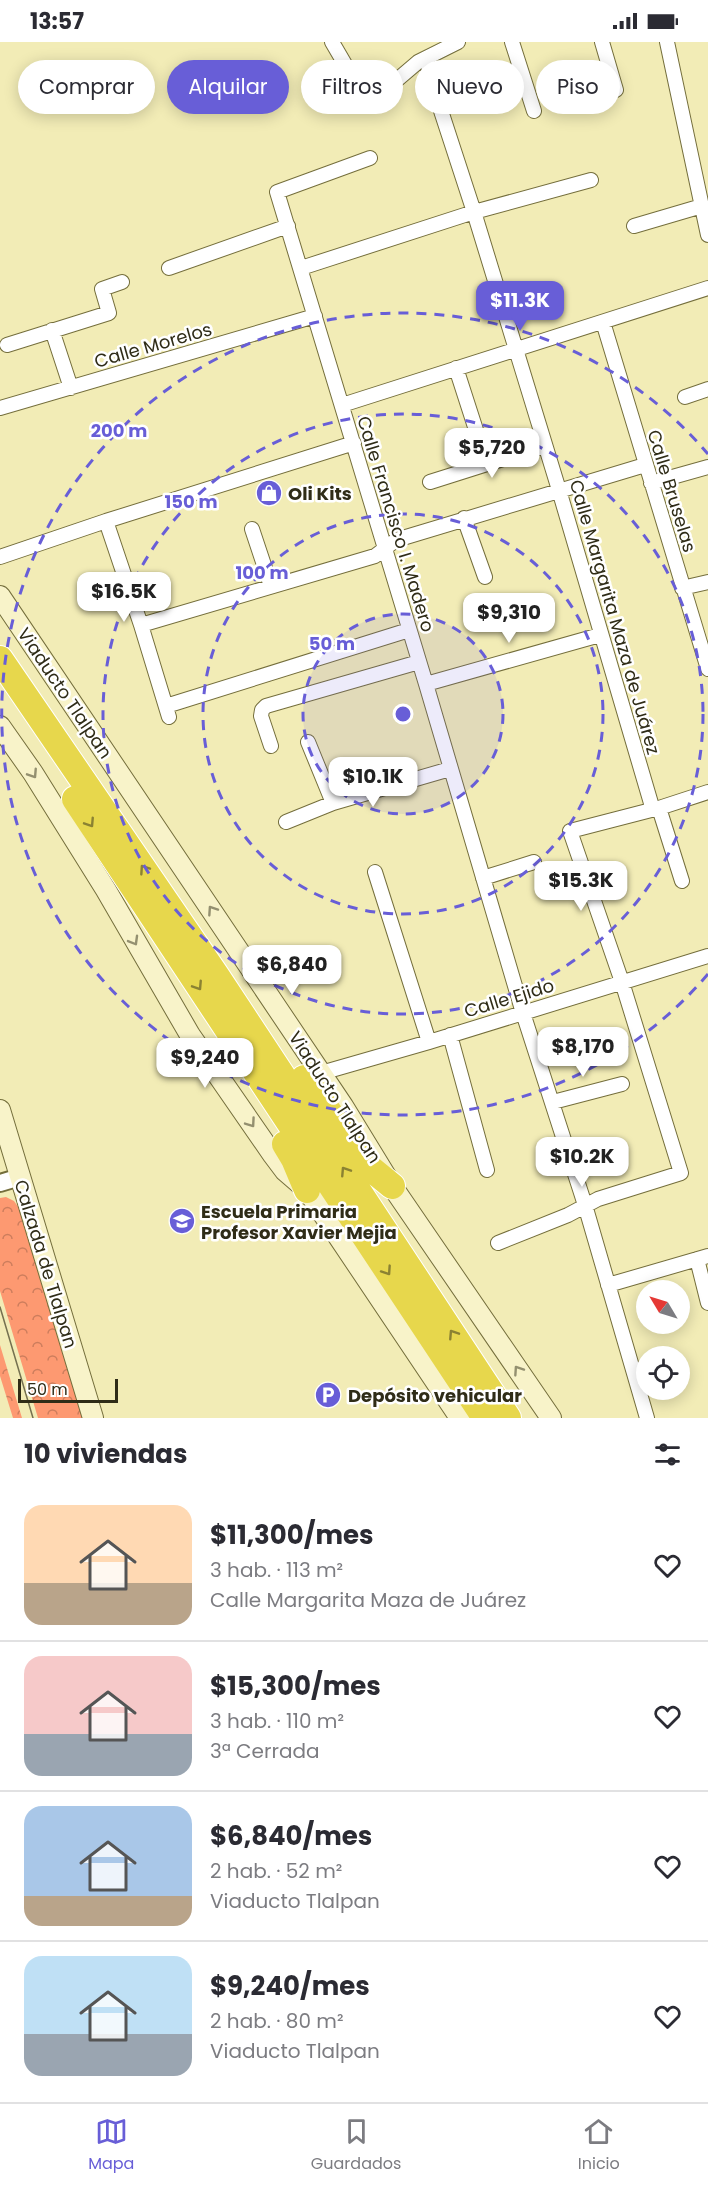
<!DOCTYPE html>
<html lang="es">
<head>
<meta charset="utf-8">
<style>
  body { margin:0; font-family:Poppins,sans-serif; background:#f2f2f3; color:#2b2b33; height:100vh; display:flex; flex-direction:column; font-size:22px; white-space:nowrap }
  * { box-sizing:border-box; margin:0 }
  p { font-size:20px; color:#7c7c81 }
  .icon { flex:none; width:33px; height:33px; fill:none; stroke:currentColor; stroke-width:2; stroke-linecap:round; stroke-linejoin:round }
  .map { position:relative; height:1376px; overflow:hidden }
  .details { display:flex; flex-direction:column; background:#fff; flex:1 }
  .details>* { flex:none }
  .guide { position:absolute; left:18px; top:18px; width:672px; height:54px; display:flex; gap:12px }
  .needle { width:39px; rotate:308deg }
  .fabs { position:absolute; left:636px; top:1238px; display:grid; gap:12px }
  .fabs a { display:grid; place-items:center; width:54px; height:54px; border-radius:50%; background:#fff; box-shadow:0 3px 15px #0003; font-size:30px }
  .scale { position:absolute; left:18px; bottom:15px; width:100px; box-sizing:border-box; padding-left:6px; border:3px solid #2f2c17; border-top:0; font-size:16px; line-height:21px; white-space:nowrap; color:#2f2c17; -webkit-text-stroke:4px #fff; paint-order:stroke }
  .price { position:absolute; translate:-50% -51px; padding:0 14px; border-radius:12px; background:#fff; color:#222; font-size:20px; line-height:39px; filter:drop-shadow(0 2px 3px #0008) }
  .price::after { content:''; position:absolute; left:50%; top:36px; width:18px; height:14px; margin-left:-9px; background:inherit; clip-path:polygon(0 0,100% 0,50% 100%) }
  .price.on { background:#685ed7; color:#fff }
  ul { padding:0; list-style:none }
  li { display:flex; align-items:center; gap:18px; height:150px; padding:0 24px }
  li+li { border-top:2px solid #e1e1e2 }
  li span { display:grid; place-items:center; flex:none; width:168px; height:120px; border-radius:18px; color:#555 }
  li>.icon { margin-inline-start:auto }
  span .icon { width:72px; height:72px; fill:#fffc; stroke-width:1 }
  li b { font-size:26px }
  h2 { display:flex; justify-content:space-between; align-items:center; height:72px; padding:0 24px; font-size:26px }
  .pill { padding:0 21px; border-radius:27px; background:#fff; box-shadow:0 3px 15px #0003; font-size:21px; line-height:54px }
  .pill.on { background:#685ed7; color:#fff }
  .status { display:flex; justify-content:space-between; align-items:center; height:42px; padding:0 30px; background:#fff; direction:ltr }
  .status svg { height:16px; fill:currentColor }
  .dock { display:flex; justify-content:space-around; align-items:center; height:84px; border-top:2px solid #e1e1e2; background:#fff; font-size:16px; color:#7c7c81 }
  .dock a { display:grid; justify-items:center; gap:3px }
  .dock .on { color:#685ed7 }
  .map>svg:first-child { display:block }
  .forest { fill:url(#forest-crowns) }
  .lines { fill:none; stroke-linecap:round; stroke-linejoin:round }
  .minor-casing { stroke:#746e3c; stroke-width:16 }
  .tertiary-casing { stroke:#746e3c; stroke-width:20 }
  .secondary-casing { stroke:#746e3c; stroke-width:22 }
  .motorway-casing { stroke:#fff; stroke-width:28 }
  .minor { stroke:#fff; stroke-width:14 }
  .tertiary { stroke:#fff; stroke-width:16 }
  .secondary { stroke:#f8f3c9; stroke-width:20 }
  .motorway { stroke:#e7d74c; stroke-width:26 }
  .tram { stroke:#757150; stroke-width:1.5 }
  .oneway { stroke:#949070 }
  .oneway2 { stroke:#8b8232 }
  .ring { fill:none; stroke:#685ed7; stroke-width:3; stroke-dasharray:10 8 }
  .labels { text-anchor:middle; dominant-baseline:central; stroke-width:5; stroke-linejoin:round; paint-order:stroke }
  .street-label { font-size:18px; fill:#2f2c17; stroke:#fff }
  .poi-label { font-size:18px; font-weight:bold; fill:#2f2c17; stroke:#fff; text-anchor:start }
  .centre { fill:#685ed7; stroke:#fff; stroke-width:3 }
  .ring-label { font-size:18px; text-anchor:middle; font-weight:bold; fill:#685ed7; stroke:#fff; stroke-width:5; stroke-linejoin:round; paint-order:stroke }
</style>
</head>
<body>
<div class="status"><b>13:57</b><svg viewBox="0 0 49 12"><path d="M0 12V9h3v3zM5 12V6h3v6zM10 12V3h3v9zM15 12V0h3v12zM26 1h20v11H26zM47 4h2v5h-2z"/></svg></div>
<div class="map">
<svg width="708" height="1376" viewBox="0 0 708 1376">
  <defs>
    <pattern id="forest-crowns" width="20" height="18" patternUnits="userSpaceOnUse" patternTransform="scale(1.5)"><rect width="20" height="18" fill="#fd9971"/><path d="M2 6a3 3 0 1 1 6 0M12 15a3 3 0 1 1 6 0" fill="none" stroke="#cd7d5c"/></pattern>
  </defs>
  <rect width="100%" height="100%" fill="#f2ecb6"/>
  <path class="forest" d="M6,1155L14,1159L19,1166L84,1376H38L0,1249V1156Z
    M0,1303L22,1376H13L0,1334Z"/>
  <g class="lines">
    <g class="minor-casing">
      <path id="minor" d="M332,0L360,48L367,52L384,49L418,20L458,0
        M512,0L534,69
        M602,0L616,48
        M667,0L708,193
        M428,15L429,32L474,170L559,448L653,768
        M370,116L277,150L426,642L523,971L585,1163L647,1376
        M634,184L702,164
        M169,226L288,184
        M301,226L474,170L591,138
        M603,280L708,627
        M52,288L71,346
        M7,303L109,271L102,247L122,240
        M456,326L476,388
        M685,355L708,347
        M342,363L708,246
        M0,366L315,274
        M430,440L544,404
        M651,441L708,425
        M464,476L485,535
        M106,479L141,583L169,675
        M252,487L271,544
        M0,515L106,479L354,401
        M682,546L708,540
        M141,583L375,514L396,498L645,423
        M426,642L600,593
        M166,664L409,588
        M308,700L333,761
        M271,704L261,674L262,668L266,664L419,620
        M659,766L682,839
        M286,780L333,761L450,727
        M375,830L429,1000
        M483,836L534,820
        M450,993L487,1128
        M321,1031L429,1000L708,914
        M553,1060L622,1042
        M498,1201L568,1173L598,1157L681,1131L622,940L570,789L659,766L708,750
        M697,1217L708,1261
        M608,1243L708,1214"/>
    </g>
    <g class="tertiary-casing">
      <path id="tertiary" d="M0,1141L20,1135"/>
    </g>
    <g class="secondary-casing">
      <path id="secondary" d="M0,554L343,1064L392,1144L551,1376
        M0,684L33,731L106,848L190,993L273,1113L285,1129L307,1148L460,1376
        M0,1068L93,1376"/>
    </g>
    <g class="motorway-casing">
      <path id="motorway" d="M0,617L216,933L508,1376
        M75,757L485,1376
        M304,1036L370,1126L392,1144
        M285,1102L294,1117L307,1148"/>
    </g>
    <use href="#minor" class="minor"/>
    <use href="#tertiary" class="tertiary"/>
    <use href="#secondary" class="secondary"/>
    <use href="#motorway" class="motorway"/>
    <path class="tram" d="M0,1265L33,1376"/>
  </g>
  <defs><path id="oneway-chevron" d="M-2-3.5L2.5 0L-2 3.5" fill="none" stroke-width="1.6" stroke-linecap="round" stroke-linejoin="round" transform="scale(1.5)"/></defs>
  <g class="oneway">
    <use href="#oneway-chevron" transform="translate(33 732) rotate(57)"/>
    <use href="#oneway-chevron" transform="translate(212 868) rotate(-124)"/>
    <use href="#oneway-chevron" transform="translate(134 899) rotate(60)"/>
    <use href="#oneway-chevron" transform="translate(251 1081) rotate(55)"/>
    <use href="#oneway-chevron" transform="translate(518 1328) rotate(-124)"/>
  </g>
  <g class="oneway2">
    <use href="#oneway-chevron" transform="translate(90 781) rotate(57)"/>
    <use href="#oneway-chevron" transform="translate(144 827) rotate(-124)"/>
    <use href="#oneway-chevron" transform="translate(198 944) rotate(57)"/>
    <use href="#oneway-chevron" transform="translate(345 1129) rotate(-123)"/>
    <use href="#oneway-chevron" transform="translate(387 1229) rotate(56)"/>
    <use href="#oneway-chevron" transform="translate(453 1292) rotate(-123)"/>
  </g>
  <circle cx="403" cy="672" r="100" fill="#685ed7" fill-opacity=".12"/>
  <g class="ring">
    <circle cx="403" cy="672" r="100"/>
    <circle cx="403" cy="672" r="200"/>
    <circle cx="403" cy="672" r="300"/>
    <path d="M708 932A401 401 0 1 1 708 412"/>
  </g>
  <defs>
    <g id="shop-disc" transform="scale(1.35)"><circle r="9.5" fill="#685ed7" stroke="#fff"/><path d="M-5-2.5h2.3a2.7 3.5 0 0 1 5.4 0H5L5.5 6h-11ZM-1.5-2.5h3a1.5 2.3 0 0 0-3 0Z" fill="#fff"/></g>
    <g id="school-disc" transform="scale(1.35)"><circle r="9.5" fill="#685ed7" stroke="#fff"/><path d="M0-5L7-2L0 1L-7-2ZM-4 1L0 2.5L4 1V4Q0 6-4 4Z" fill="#fff"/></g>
    <g id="parking-disc" transform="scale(1.35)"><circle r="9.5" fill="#685ed7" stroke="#fff"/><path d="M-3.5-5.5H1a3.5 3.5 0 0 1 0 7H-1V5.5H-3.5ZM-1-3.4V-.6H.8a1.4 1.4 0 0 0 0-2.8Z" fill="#fff"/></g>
  </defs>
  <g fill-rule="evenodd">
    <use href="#shop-disc" x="269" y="451"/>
    <use href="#school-disc" x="182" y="1179"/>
    <use href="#parking-disc" x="328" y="1353"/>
  </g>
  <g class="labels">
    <g class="street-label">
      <text transform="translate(153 303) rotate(-16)">Calle Morelos</text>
      <text transform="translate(672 449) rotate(73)">Calle Bruselas</text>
      <text transform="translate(396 482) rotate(73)">Calle Francisco I. Madero</text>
      <text transform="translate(615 575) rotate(74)">Calle Margarita Maza de Juárez</text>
      <text transform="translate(65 651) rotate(56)">Viaducto Tlalpan</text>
      <text transform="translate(509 956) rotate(-17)">Calle Ejido</text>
      <text transform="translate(335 1055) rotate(57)">Viaducto Tlalpan</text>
      <text transform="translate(46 1222) rotate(73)">Calzada de Tlalpan</text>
    </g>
    <g class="poi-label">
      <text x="288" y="451">Oli Kits</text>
      <text x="201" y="1169">Escuela Primaria<tspan x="201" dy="21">Profesor Xavier Mejia</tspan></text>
      <text x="348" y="1353">Depósito vehicular</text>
    </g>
  </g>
  <circle cx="403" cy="672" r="9" class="centre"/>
  <g class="ring-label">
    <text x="119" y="395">200 m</text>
    <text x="191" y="466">150 m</text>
    <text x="262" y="537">100 m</text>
    <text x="332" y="608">50 m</text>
  </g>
</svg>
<div class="fabs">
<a><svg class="needle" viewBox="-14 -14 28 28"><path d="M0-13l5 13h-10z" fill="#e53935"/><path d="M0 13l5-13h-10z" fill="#7c7c81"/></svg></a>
<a><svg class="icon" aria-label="locate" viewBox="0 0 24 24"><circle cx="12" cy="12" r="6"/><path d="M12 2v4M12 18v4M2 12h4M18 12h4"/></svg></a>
</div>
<div class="scale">50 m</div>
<b class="price on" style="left:520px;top:290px">$11.3K</b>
<b class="price" style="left:492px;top:437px">$5,720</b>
<b class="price" style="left:124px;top:581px">$16.5K</b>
<b class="price" style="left:509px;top:602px">$9,310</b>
<b class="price" style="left:373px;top:766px">$10.1K</b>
<b class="price" style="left:581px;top:870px">$15.3K</b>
<b class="price" style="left:292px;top:954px">$6,840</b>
<b class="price" style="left:583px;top:1036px">$8,170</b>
<b class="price" style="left:205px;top:1047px">$9,240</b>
<b class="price" style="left:582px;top:1146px">$10.2K</b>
<div class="guide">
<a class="pill">Comprar</a>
<a class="pill on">Alquilar</a>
<a class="pill">Filtros</a>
<a class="pill">Nuevo</a>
<a class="pill">Piso</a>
</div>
</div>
<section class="details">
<h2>10 viviendas<svg class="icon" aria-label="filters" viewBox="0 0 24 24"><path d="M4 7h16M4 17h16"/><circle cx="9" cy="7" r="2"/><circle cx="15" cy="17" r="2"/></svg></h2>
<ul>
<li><span style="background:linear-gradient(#ffd9b3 65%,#b9a48a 0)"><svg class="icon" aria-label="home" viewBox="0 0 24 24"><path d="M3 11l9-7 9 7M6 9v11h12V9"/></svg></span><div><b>$11,300/mes</b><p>3 hab. · 113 m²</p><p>Calle Margarita Maza de Juárez</p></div><svg class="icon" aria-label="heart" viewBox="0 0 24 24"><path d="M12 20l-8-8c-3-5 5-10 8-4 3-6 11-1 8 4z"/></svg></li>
<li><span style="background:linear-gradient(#f6c9c9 65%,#9aa5b1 0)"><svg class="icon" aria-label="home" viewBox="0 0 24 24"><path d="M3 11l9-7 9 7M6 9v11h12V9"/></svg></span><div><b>$15,300/mes</b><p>3 hab. · 110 m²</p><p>3ª Cerrada</p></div><svg class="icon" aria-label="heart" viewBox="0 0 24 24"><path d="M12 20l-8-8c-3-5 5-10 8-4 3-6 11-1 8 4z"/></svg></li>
<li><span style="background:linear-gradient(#a9c7e8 75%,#b9a48a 0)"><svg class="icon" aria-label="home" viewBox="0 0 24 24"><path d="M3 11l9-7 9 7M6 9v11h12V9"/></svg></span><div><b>$6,840/mes</b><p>2 hab. · 52 m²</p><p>Viaducto Tlalpan</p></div><svg class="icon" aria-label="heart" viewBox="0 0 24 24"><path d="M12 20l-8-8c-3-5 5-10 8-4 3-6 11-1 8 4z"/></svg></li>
<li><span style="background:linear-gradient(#bfe0f5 65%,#9aa5b1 0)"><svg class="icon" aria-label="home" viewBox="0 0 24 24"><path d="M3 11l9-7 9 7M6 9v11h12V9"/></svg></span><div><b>$9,240/mes</b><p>2 hab. · 80 m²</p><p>Viaducto Tlalpan</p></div><svg class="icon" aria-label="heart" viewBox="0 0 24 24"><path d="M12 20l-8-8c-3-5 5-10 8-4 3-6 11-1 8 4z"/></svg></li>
</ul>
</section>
<nav class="dock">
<a class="on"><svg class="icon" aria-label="map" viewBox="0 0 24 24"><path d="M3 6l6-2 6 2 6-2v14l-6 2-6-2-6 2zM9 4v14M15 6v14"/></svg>Mapa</a>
<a><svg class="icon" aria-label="saved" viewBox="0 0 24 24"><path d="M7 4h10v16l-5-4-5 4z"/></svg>Guardados</a>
<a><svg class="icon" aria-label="home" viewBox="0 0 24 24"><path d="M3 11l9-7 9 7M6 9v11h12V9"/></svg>Inicio</a>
</nav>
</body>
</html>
